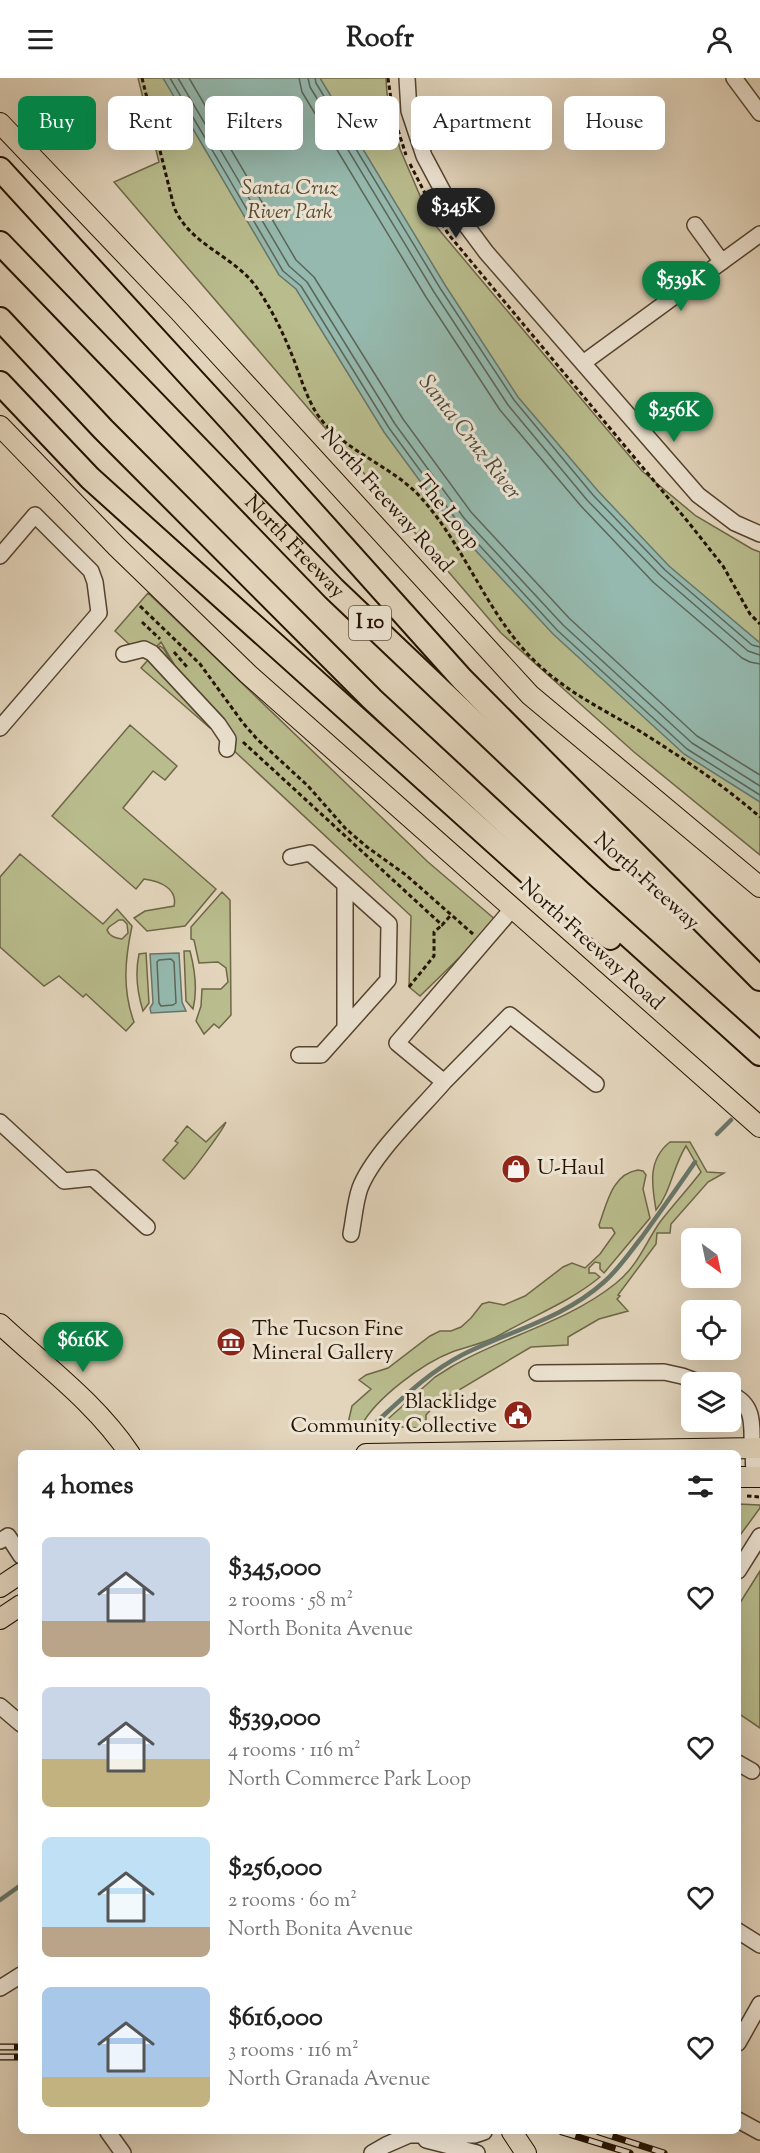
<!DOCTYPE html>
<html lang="en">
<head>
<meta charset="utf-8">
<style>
  body { margin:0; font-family:"Sorts Mill Goudy",serif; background:#f2f2f2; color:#222; height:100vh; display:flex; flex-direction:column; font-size:22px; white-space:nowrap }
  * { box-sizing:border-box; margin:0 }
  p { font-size:20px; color:#767676 }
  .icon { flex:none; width:33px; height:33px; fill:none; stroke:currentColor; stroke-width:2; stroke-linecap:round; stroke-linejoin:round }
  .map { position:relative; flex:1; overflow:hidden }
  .drawer { position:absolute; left:18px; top:1372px; width:723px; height:684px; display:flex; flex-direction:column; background:#fff; border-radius:9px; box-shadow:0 6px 24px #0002 }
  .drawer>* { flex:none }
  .hud { position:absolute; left:18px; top:18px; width:724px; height:54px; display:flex; gap:12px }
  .needle { width:39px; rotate:147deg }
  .tools { position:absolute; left:681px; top:1150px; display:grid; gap:12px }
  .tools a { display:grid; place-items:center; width:60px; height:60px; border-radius:9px; background:#fff; box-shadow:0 6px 24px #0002; font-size:30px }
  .price { position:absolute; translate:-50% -51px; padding:0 14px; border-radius:21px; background:#0b8043; color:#fff; font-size:20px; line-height:39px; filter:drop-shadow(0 2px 3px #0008) }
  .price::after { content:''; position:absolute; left:50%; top:36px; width:18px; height:14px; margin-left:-9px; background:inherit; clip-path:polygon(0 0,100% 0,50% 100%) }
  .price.selected { background:#222; color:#fff }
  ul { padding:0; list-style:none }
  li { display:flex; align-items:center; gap:18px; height:150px; padding:0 24px }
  li span { display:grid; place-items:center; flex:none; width:168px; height:120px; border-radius:9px; color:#555 }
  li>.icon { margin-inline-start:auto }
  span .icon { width:72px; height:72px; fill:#fffc; stroke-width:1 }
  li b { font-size:26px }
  h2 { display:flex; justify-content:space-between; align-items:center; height:72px; padding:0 24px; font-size:26px }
  .chip { padding:0 21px; border-radius:9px; background:#fff; box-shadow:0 6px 24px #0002; font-size:21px; line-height:54px }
  .chip.selected { background:#0b8043; color:#fff }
  header { display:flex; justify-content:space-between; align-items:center; height:78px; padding:0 24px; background:#fff; font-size:27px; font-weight:700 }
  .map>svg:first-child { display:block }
  .green { fill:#b9bc8d; stroke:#6e6747; stroke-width:1.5; fill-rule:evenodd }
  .water { fill:#95b9ae; stroke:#687669; stroke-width:1.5 }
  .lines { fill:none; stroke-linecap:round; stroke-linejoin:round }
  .shore { stroke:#5c6658; stroke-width:1.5 }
  .stream { stroke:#687669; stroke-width:4.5 }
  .minor-casing { stroke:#544330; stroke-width:18 }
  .major-casing { stroke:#241201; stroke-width:22 }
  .highway-casing { stroke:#241201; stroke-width:26 }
  .path { stroke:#241201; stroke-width:3; stroke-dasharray:4.5 3; stroke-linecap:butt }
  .minor { stroke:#ede4d3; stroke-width:15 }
  .major { stroke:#e3d5bc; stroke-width:20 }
  .highway { stroke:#e3d5bc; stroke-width:22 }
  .rail-casing { stroke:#241201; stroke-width:7 }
  .rail { stroke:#ede4d3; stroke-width:4.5; stroke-dasharray:14; stroke-linecap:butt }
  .labels { text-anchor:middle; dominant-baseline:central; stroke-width:6; stroke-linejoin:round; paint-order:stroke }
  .shield { fill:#ede4d3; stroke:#605140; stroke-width:1.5 }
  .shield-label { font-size:20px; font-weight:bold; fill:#241201 }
  .park-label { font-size:21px; font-style:italic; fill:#584e32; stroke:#ede4d3 }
  .street-label { font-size:21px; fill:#241201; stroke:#ede4d3 }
  .poi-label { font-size:21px; fill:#241201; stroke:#ede4d3; text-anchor:start }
  .water-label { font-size:22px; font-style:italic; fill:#4c4c3e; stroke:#ede4d3 }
</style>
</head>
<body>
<header><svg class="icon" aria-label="menu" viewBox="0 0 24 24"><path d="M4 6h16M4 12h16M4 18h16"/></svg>Roofr<svg class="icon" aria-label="person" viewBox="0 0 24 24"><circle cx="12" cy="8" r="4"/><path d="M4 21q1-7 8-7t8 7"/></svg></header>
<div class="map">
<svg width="760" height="2075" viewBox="0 0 760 2075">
  <rect width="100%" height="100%" fill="#e3d5bc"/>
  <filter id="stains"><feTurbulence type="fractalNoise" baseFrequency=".00333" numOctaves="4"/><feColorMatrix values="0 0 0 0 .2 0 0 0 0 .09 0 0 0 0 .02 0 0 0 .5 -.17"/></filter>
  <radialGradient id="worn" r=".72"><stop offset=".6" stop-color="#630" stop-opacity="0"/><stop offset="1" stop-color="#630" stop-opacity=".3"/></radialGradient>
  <path class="green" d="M138,0H386L387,16L400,71L430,141L642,393L696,438L752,471L760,474V777L634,674L501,555L114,104L159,84Z
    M148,515L428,784L497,843L420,918L409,909L411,838L214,654L161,564L145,581L115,553Z
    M160,568L164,571L210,650L141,590Z
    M130,647L177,688L165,702L153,693L123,730L216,811L185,848L147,853L134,840L145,833L174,828C178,810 159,803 144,801L136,811L52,738Z
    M20,776L103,846L117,831L132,848C125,881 122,911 134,944L126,953L86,916L83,919L59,898L44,908L0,869V799ZM119,842H123L127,846L128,855L122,861C116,860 110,859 107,852L109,849Z
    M222,814L230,822L231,937L219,950L214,946L204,956L196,943L201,928L202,911H221L228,904L226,890L218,884L199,885L194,862L191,861V849Z
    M184,873H190C195,892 198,911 193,931L186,923Z
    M146,875L149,925L143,933C137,914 135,895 139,876Z
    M226,1044C223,1052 189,1098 184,1101L163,1082L178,1065L175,1063L187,1048L206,1064Z
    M670,1064H690L707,1094L724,1095L708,1104L671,1146L670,1155H657L656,1166L618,1217L620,1218L617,1221L628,1233L599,1241L568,1259V1267L531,1269L437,1325L426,1337V1346L423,1350L380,1348L435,1299L451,1289C504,1258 566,1245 615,1206C638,1188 644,1167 660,1144C673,1127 688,1111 701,1094L686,1068C673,1088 671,1114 656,1132C652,1108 647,1082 670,1064Z
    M638,1092L643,1093L646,1097L643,1111L650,1140L604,1195L600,1191V1185L595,1184L589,1190V1195H595L600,1199C570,1224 532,1238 500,1257C486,1265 468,1268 452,1274C423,1285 376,1320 361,1348H354L348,1345L352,1328L371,1311L359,1302L366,1297L388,1290L430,1258L440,1253H451L461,1249L471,1240L482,1226L489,1224L504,1227L525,1218L563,1189L572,1185L585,1190L600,1176L615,1155L612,1150H600L599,1147C607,1125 612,1096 638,1092Z
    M738,1426L760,1427V1430L738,1460Z
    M760,1493V1650L738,1635V1528Z"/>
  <path class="water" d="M163,0H320L445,207L518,319L598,413L669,488L760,565V724L684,676L553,556L453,448L384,354L296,211L279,197Z
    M179,875L182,924L186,933L151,935L150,930L153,925L150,876Z"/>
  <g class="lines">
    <path class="shore" d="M170,0L283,193L301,208L389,350L458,444L557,552L687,671L760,717
      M178,0L289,188L307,204L395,346L464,440L563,547L692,665L760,708
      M189,0L296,182L314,199L403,341L471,434L569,540L697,658L760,697
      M299,0L302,14L426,219L500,332L581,428L653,504L742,580L750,584L760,586
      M308,0L310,9L434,214L508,327L587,422L660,497L748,573L760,577
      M315,0L316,5L440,210L514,322L593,417L665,492L752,567L760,569
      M171,881L174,884L176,925L173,927L161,928L159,925L157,884L159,882Z"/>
    <path class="stream" d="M717,1056L731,1042
      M372,1348C401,1322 427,1295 462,1277C509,1253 563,1241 604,1204C619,1191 630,1174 642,1159C660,1134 678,1109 695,1084
      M0,1822L21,1807"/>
    <g class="minor-casing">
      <path id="minor" d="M407,0L409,33L424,78L448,123L486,174L698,417L735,445L760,456
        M734,0L760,35
        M695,147L722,184
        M583,285L760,156
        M0,478L35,437L91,493L95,504L99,535L0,650
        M124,576L144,571L152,575L218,646L228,661L227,671
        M291,779L310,775L389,846L388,902L321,977H299
        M345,950V807
        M444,1004L510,937L596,1006
        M0,1044L64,1103L93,1100L147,1149
        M351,1156C354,1141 355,1124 360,1110C373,1076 420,1032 444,1004L397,965L513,830
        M537,1295L664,1294L682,1298L701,1305
        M730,1316C755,1326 752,1347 752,1370
        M753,1370L754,1399
        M0,1463L8,1458L21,1478
        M738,1493L760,1458
        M0,1628L21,1646
        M738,1685L752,1693
        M738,1853L760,1867
        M0,1910L21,1897
        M738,1965L760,1926
        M738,2042L760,2054
        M108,2054L123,2075
        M426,2062L477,2075
        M372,2075L386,2067L409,2057H475L484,2054"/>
    </g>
    <g class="major-casing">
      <path id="major" d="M0,45L179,233L530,617L760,809
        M0,348L117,469L248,596L760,1049
        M0,1246C45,1288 95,1324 130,1376
        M366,1376L760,1370
        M738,1399H760
        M0,1509L21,1495
        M0,1541L21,1527
        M512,2054L526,2075"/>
    </g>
    <g class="highway-casing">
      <g id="highway">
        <path d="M0,91L230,342L462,601L760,901"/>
        <path id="s1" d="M0,165L334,511L617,780"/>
        <path d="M0,241L103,351L372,621L580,814L760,976"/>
        <path d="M0,305L90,400L213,511L531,797L610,860"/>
      </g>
    </g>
    <path class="path" d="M142,0L174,129C190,168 234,177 257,210C273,233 284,257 294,282C301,301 307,320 317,336C343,374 393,387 423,422C468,473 489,542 540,588C569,615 604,632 638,652C681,679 722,706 760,739
      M388,0L392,28
      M398,52L406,77
      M410,86L434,133L449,157L689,445L723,488L750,536L760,546
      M140,528L200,586L243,645L257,661L308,708L346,751L367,769L406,797L473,856
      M142,544L160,561
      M174,574L187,589
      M243,664L442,847L451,837
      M409,909L434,878V854L442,847
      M747,1418L760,1419"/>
    <use href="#minor" class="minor"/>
    <use href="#major" class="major"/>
    <use href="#highway" class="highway"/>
    <g class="rail-casing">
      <path id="rail" d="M0,1969H21
        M0,1979H21
        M562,2054L630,2075
        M599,2054L664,2075"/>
    </g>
    <use href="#rail" class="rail"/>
  </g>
  <defs>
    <g id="shop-disc" transform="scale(1.5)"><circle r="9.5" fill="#8f2418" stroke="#ede4d3"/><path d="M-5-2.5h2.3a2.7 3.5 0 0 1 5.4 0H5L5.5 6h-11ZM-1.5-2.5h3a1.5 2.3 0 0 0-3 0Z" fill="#fff"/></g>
    <g id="museum-disc" transform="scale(1.5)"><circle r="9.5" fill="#8f2418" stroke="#ede4d3"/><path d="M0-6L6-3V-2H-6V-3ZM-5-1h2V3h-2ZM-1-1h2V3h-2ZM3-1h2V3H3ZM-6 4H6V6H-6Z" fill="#fff"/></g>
    <g id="civic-disc" transform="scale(1.5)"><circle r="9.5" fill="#8f2418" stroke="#ede4d3"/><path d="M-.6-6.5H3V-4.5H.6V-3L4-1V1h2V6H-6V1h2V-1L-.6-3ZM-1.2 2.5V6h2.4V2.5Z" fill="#fff"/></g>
  </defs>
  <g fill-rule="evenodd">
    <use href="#shop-disc" x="516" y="1091"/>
    <use href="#museum-disc" x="231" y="1264"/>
    <use href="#civic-disc" x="518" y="1337"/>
  </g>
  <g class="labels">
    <rect class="shield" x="349" y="528" width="42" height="34" rx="4.5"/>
    <g class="shield-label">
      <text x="370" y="545">I 10</text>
    </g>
    <g class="park-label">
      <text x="290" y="111">Santa Cruz<tspan x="290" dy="24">River Park</tspan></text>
    </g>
    <g class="street-label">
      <text transform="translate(386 423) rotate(48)">North Freeway Road</text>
      <text transform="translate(447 435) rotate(51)">The Loop</text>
      <text stroke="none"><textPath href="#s1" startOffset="423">North Freeway</textPath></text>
      <text transform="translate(646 804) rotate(42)">North Freeway</text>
      <text transform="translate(591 867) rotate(42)">North Freeway Road</text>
    </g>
    <g class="poi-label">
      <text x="537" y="1091">U-Haul</text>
      <text x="252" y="1252">The Tucson Fine<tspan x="252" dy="24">Mineral Gallery</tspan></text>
      <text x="497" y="1325" text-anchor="end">Blacklidge<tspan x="497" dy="24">Community Collective</tspan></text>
    </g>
    <g class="water-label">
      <text transform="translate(469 360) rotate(52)">Santa Cruz River</text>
    </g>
  </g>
  <rect width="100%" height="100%" filter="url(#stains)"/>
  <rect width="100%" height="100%" fill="url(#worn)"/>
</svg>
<div class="tools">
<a><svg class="needle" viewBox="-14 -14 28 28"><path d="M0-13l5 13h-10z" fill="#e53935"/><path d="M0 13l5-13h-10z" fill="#767676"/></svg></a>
<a><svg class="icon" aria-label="locate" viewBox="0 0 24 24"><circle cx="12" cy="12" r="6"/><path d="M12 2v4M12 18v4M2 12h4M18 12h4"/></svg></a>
<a><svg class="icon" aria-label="layers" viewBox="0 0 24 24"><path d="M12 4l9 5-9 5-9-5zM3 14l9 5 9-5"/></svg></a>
</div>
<b class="price selected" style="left:456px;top:161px">$345K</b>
<b class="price" style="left:681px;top:234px">$539K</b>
<b class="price" style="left:674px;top:365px">$256K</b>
<b class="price" style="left:83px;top:1295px">$616K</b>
<div class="hud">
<a class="chip selected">Buy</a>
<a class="chip">Rent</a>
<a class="chip">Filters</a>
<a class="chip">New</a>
<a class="chip">Apartment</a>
<a class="chip">House</a>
</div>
<section class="drawer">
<h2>4 homes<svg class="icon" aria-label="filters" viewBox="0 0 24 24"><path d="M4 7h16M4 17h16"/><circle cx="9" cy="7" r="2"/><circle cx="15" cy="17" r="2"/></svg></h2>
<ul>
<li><span style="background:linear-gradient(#c9d6e8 70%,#b9a48a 0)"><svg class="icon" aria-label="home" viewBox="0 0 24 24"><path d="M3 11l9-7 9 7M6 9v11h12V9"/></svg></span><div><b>$345,000</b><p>2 rooms · 58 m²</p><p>North Bonita Avenue</p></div><svg class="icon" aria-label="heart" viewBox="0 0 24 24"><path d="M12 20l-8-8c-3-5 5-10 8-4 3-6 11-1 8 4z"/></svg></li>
<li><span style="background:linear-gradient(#c9d6e8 60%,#c2b280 0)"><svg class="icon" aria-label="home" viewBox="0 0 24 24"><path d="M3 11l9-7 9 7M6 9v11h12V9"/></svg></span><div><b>$539,000</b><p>4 rooms · 116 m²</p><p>North Commerce Park Loop</p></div><svg class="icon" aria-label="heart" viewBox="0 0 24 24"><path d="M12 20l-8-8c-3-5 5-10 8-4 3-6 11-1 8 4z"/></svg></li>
<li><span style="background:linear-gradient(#bfe0f5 75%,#b9a48a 0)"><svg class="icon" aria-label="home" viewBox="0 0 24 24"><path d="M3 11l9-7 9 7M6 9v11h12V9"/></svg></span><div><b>$256,000</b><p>2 rooms · 60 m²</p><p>North Bonita Avenue</p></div><svg class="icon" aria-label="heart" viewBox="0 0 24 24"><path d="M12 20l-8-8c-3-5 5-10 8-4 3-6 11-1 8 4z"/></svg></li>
<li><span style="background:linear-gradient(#a9c7e8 75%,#c2b280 0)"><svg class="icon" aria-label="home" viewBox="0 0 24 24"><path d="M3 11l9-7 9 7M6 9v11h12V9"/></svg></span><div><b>$616,000</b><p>3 rooms · 116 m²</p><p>North Granada Avenue</p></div><svg class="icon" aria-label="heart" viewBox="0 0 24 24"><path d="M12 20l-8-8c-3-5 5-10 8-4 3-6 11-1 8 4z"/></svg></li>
</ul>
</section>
</div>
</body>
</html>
